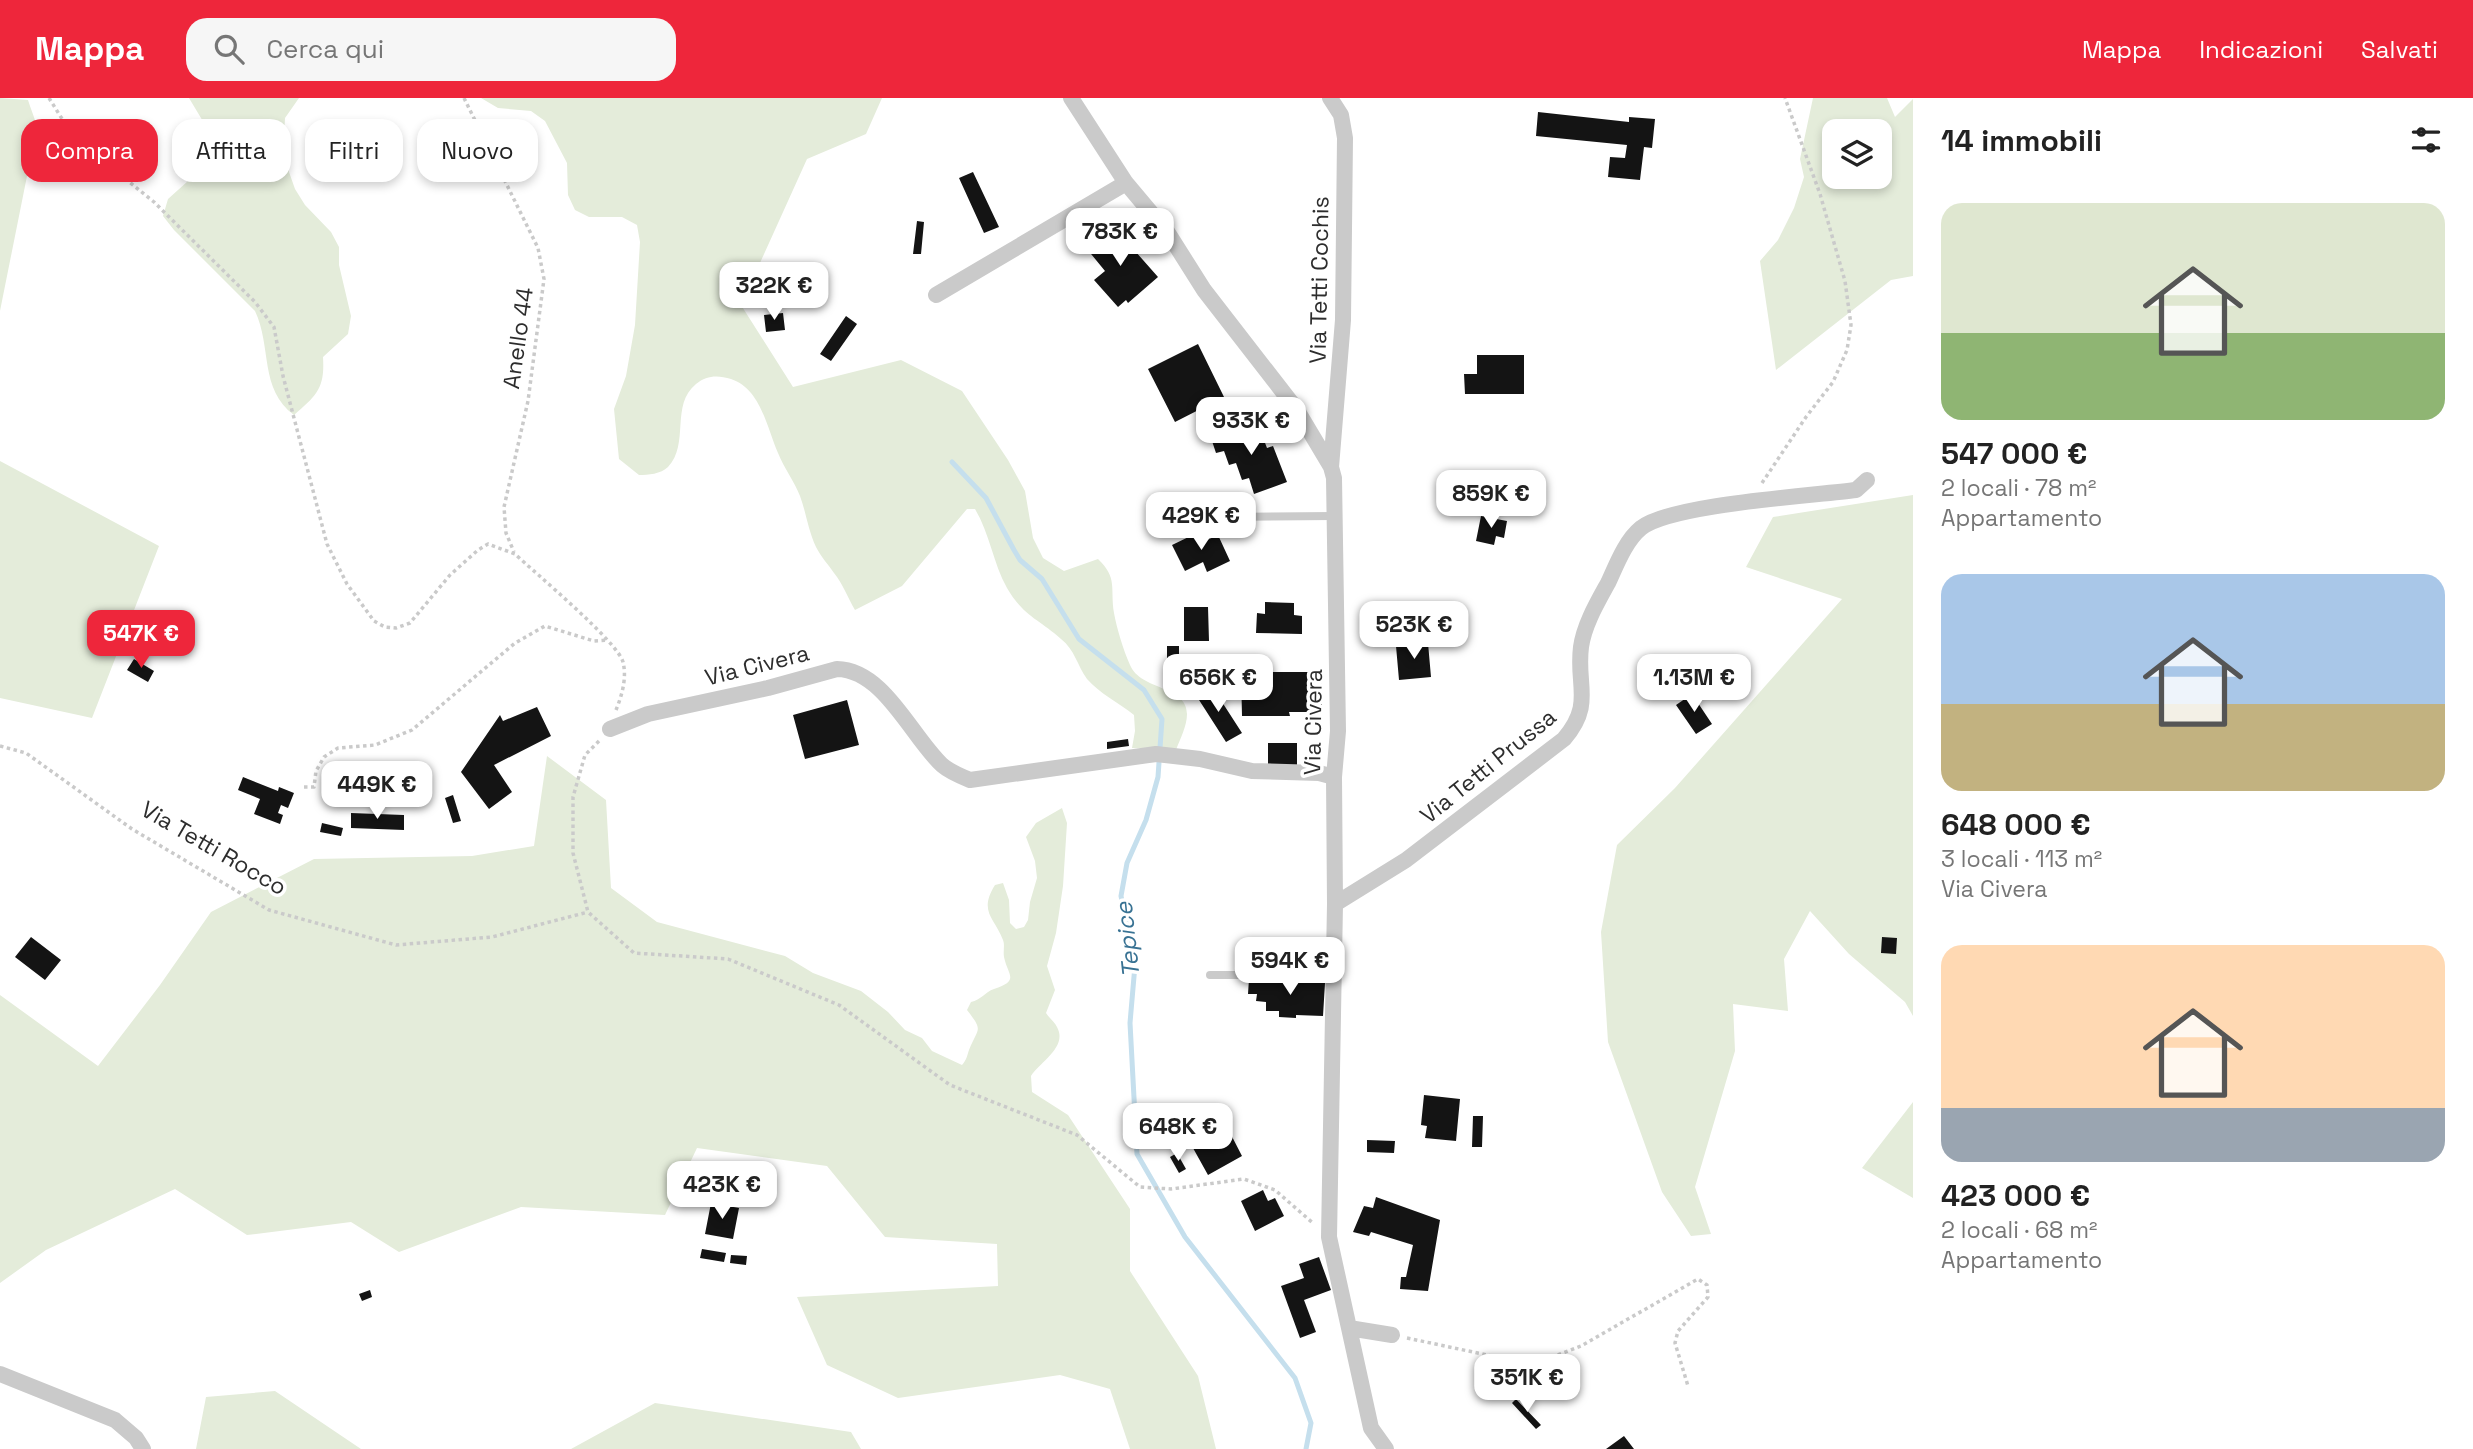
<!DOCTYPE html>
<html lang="it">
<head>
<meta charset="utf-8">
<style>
  body { margin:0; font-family:"Space Grotesk",sans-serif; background:#f6f6f6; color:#222; height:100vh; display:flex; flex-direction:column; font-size:26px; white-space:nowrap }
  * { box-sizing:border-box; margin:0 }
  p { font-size:23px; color:#767676 }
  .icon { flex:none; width:38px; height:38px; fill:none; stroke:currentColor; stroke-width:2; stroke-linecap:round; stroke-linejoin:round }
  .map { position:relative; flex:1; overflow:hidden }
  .side { display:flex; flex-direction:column; background:#fff; width:560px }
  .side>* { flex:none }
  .guide { position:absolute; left:21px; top:21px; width:665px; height:63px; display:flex; gap:14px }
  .fabs { position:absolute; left:1822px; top:21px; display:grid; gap:14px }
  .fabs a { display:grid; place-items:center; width:70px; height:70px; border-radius:14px; background:#fff; box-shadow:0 4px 10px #0003; font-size:35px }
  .price { position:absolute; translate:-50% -60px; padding:0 16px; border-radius:14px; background:#fff; color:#222; font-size:23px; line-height:46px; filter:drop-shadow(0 2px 4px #0008) }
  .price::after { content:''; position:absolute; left:50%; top:42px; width:21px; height:16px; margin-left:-10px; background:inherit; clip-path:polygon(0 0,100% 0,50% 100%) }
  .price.on { background:#ee263b; color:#fff }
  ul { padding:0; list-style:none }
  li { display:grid; align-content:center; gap:14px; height:371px; padding:0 28px }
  li span { display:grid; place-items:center; height:217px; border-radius:21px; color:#555 }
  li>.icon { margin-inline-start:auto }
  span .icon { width:126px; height:126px; fill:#fffc; stroke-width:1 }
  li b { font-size:30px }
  h2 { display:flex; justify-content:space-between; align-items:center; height:84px; padding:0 28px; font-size:30px }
  .chip { padding:0 24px; border-radius:21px; background:#fff; box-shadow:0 4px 10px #0003; font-size:24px; line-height:63px }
  .chip.on { background:#ee263b; color:#fff }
  header { display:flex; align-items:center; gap:42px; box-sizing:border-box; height:98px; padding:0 35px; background:#ee263b; color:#fff }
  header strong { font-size:33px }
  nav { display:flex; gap:38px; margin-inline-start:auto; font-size:24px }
  .search { width:490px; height:63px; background:#f6f6f6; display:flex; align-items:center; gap:18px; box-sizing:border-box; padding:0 24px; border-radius:21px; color:#767676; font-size:26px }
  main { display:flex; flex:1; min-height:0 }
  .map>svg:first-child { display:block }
  .green { fill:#e4ecda; fill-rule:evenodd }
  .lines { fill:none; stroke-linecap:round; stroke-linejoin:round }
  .stream { stroke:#c5dfed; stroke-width:5 }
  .building { fill:#141414 }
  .path { stroke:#cacaca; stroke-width:3.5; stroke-dasharray:3.5 3.5; stroke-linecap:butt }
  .service { stroke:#cacaca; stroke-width:8 }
  .minor { stroke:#cacaca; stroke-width:16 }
  .labels { text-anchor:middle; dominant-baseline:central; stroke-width:7; stroke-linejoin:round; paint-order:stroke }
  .street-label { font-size:23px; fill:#2d2d2d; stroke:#fff }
  .water-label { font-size:24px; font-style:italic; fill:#387293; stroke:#fff }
</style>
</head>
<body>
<header>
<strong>Mappa</strong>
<div class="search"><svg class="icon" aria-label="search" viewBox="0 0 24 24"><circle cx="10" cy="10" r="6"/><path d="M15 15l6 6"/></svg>Cerca qui</div>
<nav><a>Mappa</a><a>Indicazioni</a><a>Salvati</a></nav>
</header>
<main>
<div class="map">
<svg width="1913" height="1351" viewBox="0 0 1913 1351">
  <rect width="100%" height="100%" fill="#fff"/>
  <path class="green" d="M0,0L28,2C37,30 46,40 29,68L0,213Z
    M189,0H299L285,20L284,38L289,74L295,91L305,107L331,134L339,149V167L351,218L348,236L323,259C325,290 317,297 294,317C259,291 272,249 255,213L174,132L163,118L168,101L188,83L206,80L220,68L222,51L217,36L204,25Z
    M481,0H882L866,36L807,61L741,207L793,289L901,262L962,293L1008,362L1025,393L1033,440L1043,460L1064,473L1098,461C1118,480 1110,490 1114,515C1117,531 1123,551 1130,567C1141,593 1187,587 1187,616C1187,628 1180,641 1176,652L1132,650L1135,633L1134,617C1119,605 1099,595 1087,581C1077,567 1075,552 1061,541C1039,521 1024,519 1007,490C993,465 990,436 975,411H967L902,488L855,512C848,500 843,486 834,475C828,466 821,459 816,449C808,432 806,414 800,398C794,383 784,370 778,355C767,330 761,291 731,281C718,277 707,277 696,286C670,307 690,346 668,369C661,376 648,377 639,377L619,361L614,311L626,278L635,227L640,144L637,127L622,119H589L575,112L568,97L567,65L545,23L531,13L498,10Z
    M1813,0H1887L1895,19L1913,1V178L1891,182L1776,272L1760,163L1778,142L1794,110L1804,79L1800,61ZM1834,33H1880V79H1834Z
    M0,363L159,448L92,620L0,600Z
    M1913,397V918L1905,904L1849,856L1810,813L1784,861L1788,913L1733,906L1735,953L1695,1089L1711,1136L1691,1138L1662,1094L1608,944L1601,834L1617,747L1675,690L1842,501L1746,469L1773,419Z
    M547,658L606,702L611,790L657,824L785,858L813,875L861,893L888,914L905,932L922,940L932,953L962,967C967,961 967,958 969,952C978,929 984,934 967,912L971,904C981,902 985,894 994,891C1020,882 1008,878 1004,859C1003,853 1005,847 1003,842C995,820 978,814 995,787L1003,785L1009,802L1010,825L1016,831L1024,829L1028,822L1030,804L1037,780L1035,763L1026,739L1036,725L1062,710L1067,725L1063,788L1056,835L1047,868L1055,892L1046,915C1049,920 1055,924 1057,929C1068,949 1040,964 1031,978L1032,994L1068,1017L1130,1111V1173L1198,1278L1216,1351H1130L1110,1291L1060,1277L898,1300L827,1267L797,1199L998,1188L997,1146L885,1139L827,1068L697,1050L665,1117L521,1109L399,1154L351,1124L247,1137L175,1091L46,1152L0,1185V897L98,968L160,887L211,814L314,761L472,758L534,748Z
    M1913,1004V1100L1862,1070Z
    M275,1293L361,1351H196L206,1299Z
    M655,1305L851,1334L861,1351H571Z"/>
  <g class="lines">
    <path class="stream" d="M952,364L986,400L1014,452L1020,462L1042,481L1079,541L1144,592L1162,621L1158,679L1146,722L1127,765L1121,798L1135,867L1130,925L1137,1056L1185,1139L1295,1280L1311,1325L1306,1351"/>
  </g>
  <path class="building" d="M1538,14L1629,24V19L1655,21L1652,50L1644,49L1640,82L1608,79L1610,59L1625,60L1627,47L1536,38Z
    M973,74L999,129L984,135L959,80Z
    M917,123L924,124L921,156H913Z
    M1113,128L1158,179L1128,205L1126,202L1118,209L1094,182L1105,173L1087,151Z
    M783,215L785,232L766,234L764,217Z
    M846,218L857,226L831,263L820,256Z
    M1198,246L1224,299L1175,324L1148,271Z
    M1477,257H1524V296H1465L1464,276H1477Z
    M1257,324L1267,350L1273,348L1287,384L1254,396L1249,380L1242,382L1236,365L1229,367L1224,353L1216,355L1211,340Z
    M1481,418L1507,423L1504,440L1496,438L1494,447L1476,443Z
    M1201,433L1205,443L1218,437L1230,463L1207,474L1203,464L1185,473L1172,447Z
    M1265,504L1294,505V517L1302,518V536L1256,535L1257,515L1265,516Z
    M1184,509H1208L1209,543H1184Z
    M1428,545L1431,579L1399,582L1396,548Z
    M1167,548H1179V565L1167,566Z
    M134,561L154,573L148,584L127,572Z
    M1241,574H1322V614H1289L1290,618H1242Z
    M1202,585L1217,608L1222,604L1242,635L1226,644L1192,591Z
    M1692,596L1712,626L1696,636L1676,607Z
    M847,602L859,647L805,661L793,617Z
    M537,609L551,638L494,667L512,694L489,711L461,674L500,617L503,623Z
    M1128,641L1129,648L1107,651V644Z
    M1268,645H1297V668H1268Z
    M243,679L278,693L279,689L294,695L288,710L281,707L278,715L283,717L280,726L254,716L260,701L238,692Z
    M453,697L461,723L453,725L445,700Z
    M351,715L404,717V732L351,730Z
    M322,725L343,730L341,738L320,734Z
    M31,839L61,862L45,882L15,859Z
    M1882,839L1897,840L1896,856L1881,855Z
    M1249,881L1325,885L1323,918L1296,917V920L1279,919V913H1266V904L1256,903L1257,896H1248Z
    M1424,997L1460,1001L1456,1043L1425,1040L1427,1028L1421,1027Z
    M1473,1018H1483L1482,1049H1472Z
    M1226,1027L1242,1058L1208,1077L1188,1041L1205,1031L1208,1037Z
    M1367,1042L1395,1043L1394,1055L1367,1054Z
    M1177,1055L1186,1071L1179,1075L1170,1059Z
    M1263,1092L1268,1103L1275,1100L1284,1118L1255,1133L1241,1103Z
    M1376,1099L1440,1122L1428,1193L1400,1191L1401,1179H1406L1413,1147L1371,1134L1369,1138L1353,1134L1364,1108L1373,1110Z
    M711,1105L739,1110L733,1141L705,1136Z
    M702,1151L726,1155L724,1164L700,1160Z
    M731,1157L747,1158L746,1167L730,1165Z
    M1319,1159L1331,1192L1304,1202L1316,1234L1300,1240L1281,1188L1304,1180L1299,1166Z
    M370,1192L372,1199L362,1203L359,1196Z
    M1516,1301L1541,1327L1536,1331L1512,1305Z
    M1624,1338L1634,1351H1606Z"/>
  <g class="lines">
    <path class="path" d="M49,0L69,32L89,46L128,83L154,104L255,204L274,229L283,278L327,446L347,486L374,523L385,529L396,530L410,525L450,477L478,452L488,446L515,456C534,474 618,544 623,564C627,580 622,597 616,612
      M464,0L538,150L544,181L528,303L504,409L506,435L514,454
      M1762,385L1806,319L1833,284L1847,252L1851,227L1845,183L1820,96L1785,0
      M599,643L585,657L573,699V755L588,814L634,855L728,861L839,907L950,987L1077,1037L1140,1089L1171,1091L1244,1081L1275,1092L1314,1126
      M0,648L26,655L132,731L269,812L396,847L492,839L588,814
      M304,689H314L316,673L324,659L338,650L375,647L412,632L515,545L545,528L594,543L608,542
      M1407,1240L1506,1261L1545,1262L1581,1248L1698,1181L1707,1187L1708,1199L1678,1233L1675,1245L1688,1288"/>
    <path class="service" d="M1218,419L1335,418
      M1210,877H1334"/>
    <path class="minor" d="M1071,0L1126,85L1168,135L1204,192L1297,312L1331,369L1334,380L1338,633L1334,679L1335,806L1329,1139L1371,1330L1386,1351
      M1330,0L1341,17L1345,40L1343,222L1331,369
      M936,197L1126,85
      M610,631L648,616L768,590L837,571C884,572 911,638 942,667C950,674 960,678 970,682L1156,656L1200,661L1252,673L1319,675L1334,679
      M1335,806L1406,762L1564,641C1594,606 1576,588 1581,549C1584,527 1597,505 1608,485C1616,468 1625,443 1641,430C1671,406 1811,398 1856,392L1867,382
      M1349,1230L1392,1237
      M0,1276L115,1322L136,1340L143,1351"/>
  </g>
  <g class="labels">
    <g class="street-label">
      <text transform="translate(1319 182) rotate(-89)">Via Tetti Cochis</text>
      <text transform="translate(518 240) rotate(-82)">Anello 44</text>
      <text transform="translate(757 567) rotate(-14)">Via Civera</text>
      <text transform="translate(1313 624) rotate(-89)">Via Civera</text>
      <text transform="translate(1488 668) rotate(-39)">Via Tetti Prussa</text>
      <text transform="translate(214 750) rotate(30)">Via Tetti Rocco</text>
    </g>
    <g class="water-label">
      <text transform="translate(1127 842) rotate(-96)">Tepice</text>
    </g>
  </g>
</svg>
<div class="fabs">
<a><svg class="icon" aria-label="layers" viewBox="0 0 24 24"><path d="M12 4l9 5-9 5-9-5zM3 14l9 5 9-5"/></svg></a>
</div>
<b class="price" style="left:1120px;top:170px">783K €</b>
<b class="price" style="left:774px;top:224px">322K €</b>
<b class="price" style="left:1251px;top:359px">933K €</b>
<b class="price" style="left:1491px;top:432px">859K €</b>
<b class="price" style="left:1201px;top:454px">429K €</b>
<b class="price" style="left:1414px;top:563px">523K €</b>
<b class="price on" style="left:141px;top:572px">547K €</b>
<b class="price" style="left:1218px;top:616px">656K €</b>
<b class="price" style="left:1694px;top:616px">1.13M €</b>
<b class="price" style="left:377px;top:723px">449K €</b>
<b class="price" style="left:1290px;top:899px">594K €</b>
<b class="price" style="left:1178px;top:1065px">648K €</b>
<b class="price" style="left:722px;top:1123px">423K €</b>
<b class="price" style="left:1527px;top:1316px">351K €</b>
<div class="guide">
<a class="chip on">Compra</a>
<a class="chip">Affitta</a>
<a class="chip">Filtri</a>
<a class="chip">Nuovo</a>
</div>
</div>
<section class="side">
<h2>14 immobili<svg class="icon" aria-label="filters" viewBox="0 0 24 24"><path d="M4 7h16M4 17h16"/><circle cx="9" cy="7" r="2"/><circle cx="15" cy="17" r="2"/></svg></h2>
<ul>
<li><span style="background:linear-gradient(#dfe7d0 60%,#8fb573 0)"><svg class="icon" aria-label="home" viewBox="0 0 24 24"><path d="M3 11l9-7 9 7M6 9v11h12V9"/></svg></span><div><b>547 000 €</b><p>2 locali · 78 m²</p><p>Appartamento</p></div></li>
<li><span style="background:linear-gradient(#a9c7e8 60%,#c2b280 0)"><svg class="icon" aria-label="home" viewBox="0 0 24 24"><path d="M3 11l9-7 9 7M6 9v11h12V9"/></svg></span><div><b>648 000 €</b><p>3 locali · 113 m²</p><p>Via Civera</p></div></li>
<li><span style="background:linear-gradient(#ffd9b3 75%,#9aa5b1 0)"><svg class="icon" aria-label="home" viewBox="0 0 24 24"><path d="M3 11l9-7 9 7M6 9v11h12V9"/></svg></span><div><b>423 000 €</b><p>2 locali · 68 m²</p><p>Appartamento</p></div></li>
</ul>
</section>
</main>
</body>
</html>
